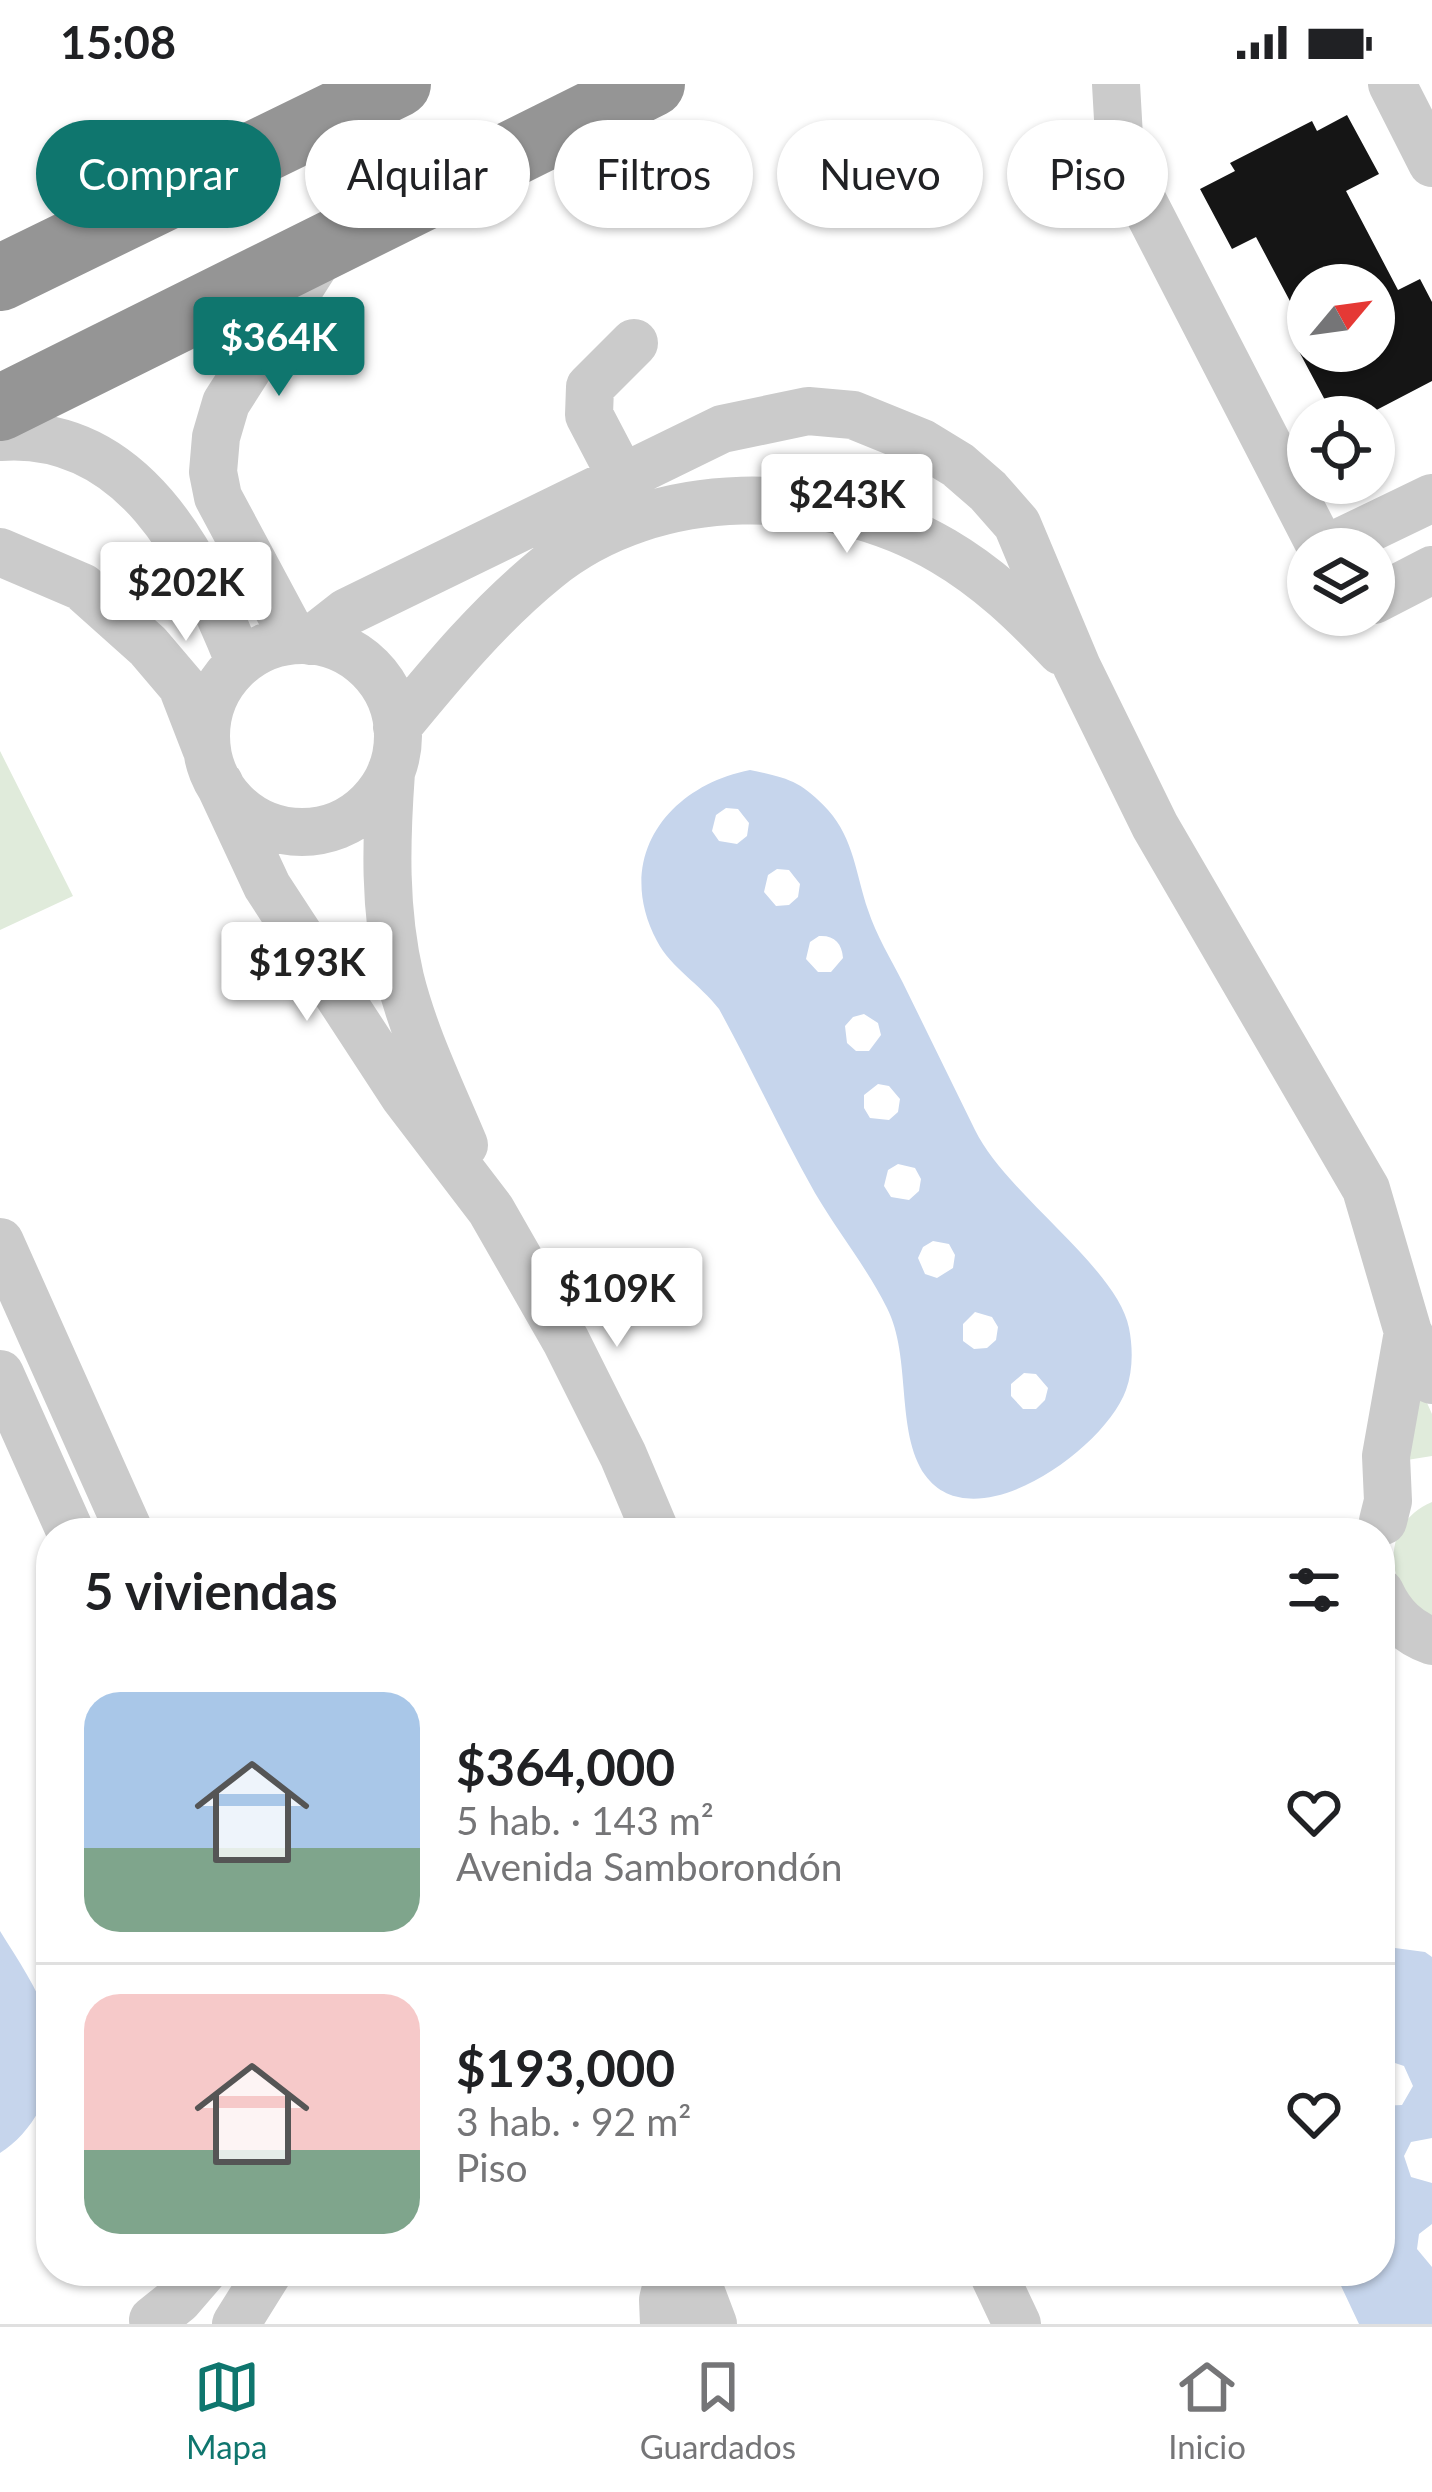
<!DOCTYPE html>
<html lang="es">
<head>
<meta charset="utf-8">
<style>
  body { margin:0; font-family:Lato,sans-serif; background:#f2f2f2; color:#202124; height:100vh; display:flex; flex-direction:column; font-size:45px; white-space:nowrap }
  * { box-sizing:border-box; margin:0 }
  p { font-size:39px; color:#757577 }
  .icon { flex:none; width:66px; height:66px; fill:none; stroke:currentColor; stroke-width:2; stroke-linecap:round; stroke-linejoin:round }
  .map { position:relative; flex:1; overflow:hidden }
  .side { position:absolute; left:36px; top:1434px; width:1359px; height:768px; display:flex; flex-direction:column; background:#fff; border-radius:48px; box-shadow:0 3px 9px #0004 }
  .side>* { flex:none }
  .guide { position:absolute; left:36px; top:36px; width:1362px; height:108px; display:flex; gap:24px }
  .needle { width:78px; rotate:61deg }
  .fabs { position:absolute; left:1287px; top:180px; display:grid; gap:24px }
  .fabs a { display:grid; place-items:center; width:108px; height:108px; border-radius:50%; background:#fff; box-shadow:0 3px 9px #0004; font-size:60px }
  .price { position:absolute; translate:-50% -102px; padding:0 27px; border-radius:12px; background:#fff; color:#222; font-size:39px; line-height:78px; filter:drop-shadow(0 3px 6px #0008) }
  .price::after { content:''; position:absolute; left:50%; top:72px; width:36px; height:27px; margin-left:-18px; background:inherit; clip-path:polygon(0 0,100% 0,50% 100%) }
  .price.current { background:#0f766e; color:#fff }
  ul { padding:0; list-style:none }
  li { display:flex; align-items:center; gap:36px; height:300px; padding:0 48px }
  li+li { border-top:3px solid #e0e0e0 }
  li span { display:grid; place-items:center; flex:none; width:336px; height:240px; border-radius:36px; color:#555 }
  li>.icon { margin-inline-start:auto }
  span .icon { width:144px; height:144px; fill:#fffc; stroke-width:1 }
  li b { font-size:51px }
  h2 { display:flex; justify-content:space-between; align-items:center; height:144px; padding:0 48px; font-size:51px }
  .pill { padding:0 42px; border-radius:54px; background:#fff; box-shadow:0 3px 9px #0004; font-size:42px; line-height:108px }
  .pill.current { background:#0f766e; color:#fff }
  .status { display:flex; justify-content:space-between; align-items:center; height:84px; padding:0 60px; background:#fff; direction:ltr }
  .status svg { height:33px; fill:currentColor }
  .tabs { display:flex; justify-content:space-around; align-items:center; height:168px; border-top:3px solid #e0e0e0; background:#fff; font-size:33px; color:#757577 }
  .tabs a { display:grid; justify-items:center; gap:6px }
  .tabs .current { color:#0f766e }
  .map>svg:first-child { display:block }
  .green { fill:#e0ebdb }
  .water { fill:#c6d5ec; fill-rule:evenodd }
  .building { fill:#151515 }
  .lines { fill:none; stroke-linecap:round; stroke-linejoin:round }
  .minor { stroke:#cbcbcb; stroke-width:48 }
  .highway { stroke:#959595; stroke-width:66 }
</style>
</head>
<body>
<div class="status"><b>15:08</b><svg viewBox="0 0 49 12"><path d="M0 12V9h3v3zM5 12V6h3v6zM10 12V3h3v9zM15 12V0h3v12zM26 1h20v11H26zM47 4h2v5h-2z"/></svg></div>
<div class="map">
<svg width="1432" height="2240" viewBox="0 0 1432 2240">
  <rect width="100%" height="100%" fill="#fff"/>
  <path class="green" d="M0,667L73,812L0,846Z
    M1419,1301L1432,1330V1372L1407,1376Z
    M1432,1418V1537C1386,1510 1376,1442 1432,1418Z"/>
  <path class="water" d="M750,686C788,694 801,697 828,726C854,755 856,791 868,826C876,851 891,875 903,899C927,948 951,997 975,1046C1006,1110 1117,1183 1129,1244C1133,1264 1133,1287 1126,1306C1105,1365 974,1459 925,1391C895,1348 912,1273 887,1224C867,1184 838,1148 815,1109C781,1049 752,985 719,925C700,900 671,884 657,857C613,774 668,702 750,686ZM726,724L738,725L749,739L747,752L737,760L719,757L712,747L716,731ZM777,785L789,786L800,800L798,813L789,821L776,822L764,808L768,791ZM819,852C834,851 842,859 843,874L831,888H818L806,875L810,858ZM864,930L878,939L881,951L869,967H856L847,959L845,942L853,933ZM878,1000L889,1002L900,1015L898,1028L889,1036L870,1034L864,1024V1011ZM898,1080L915,1084L921,1095L919,1107L909,1116L891,1113L884,1102L888,1086ZM933,1157L949,1160L955,1171L953,1184L937,1194L925,1190L918,1174L923,1163ZM975,1228L992,1233L998,1243L996,1256L987,1264L974,1265L963,1257V1240ZM1024,1289L1036,1290L1048,1304L1045,1316L1036,1325H1023L1011,1312V1300Z
    M0,1847C18,1876 38,1905 49,1938C65,1984 41,2044 0,2069Z
    M1380,1862L1425,1868L1432,1873V2054L1411,2058L1404,2072L1411,2093L1432,2099V2140L1419,2150L1417,2165L1432,2183V2240H1359L1334,2187H1380V2022L1402,2021L1413,2002L1404,1982L1389,1977L1380,1980Z"/>
  <path class="building" d="M1347,31L1379,90L1346,107L1398,206L1420,195L1432,218V297L1363,333H1334L1294,258L1308,251V267H1374V201H1308V251L1256,153L1232,165L1200,105L1235,87L1230,79L1312,37L1317,47Z"/>
  <g class="lines">
    <path class="minor" d="M1116,0L1119,53L1136,104L1322,465
      M1392,0L1432,79
      M0,353C133,343 197,472 239,577
      M622,394L589,331L590,303L634,259
      M1326,465L1432,414
      M0,468L82,503L148,562L182,602L206,664
      M1374,516L1432,486
      M293,553L218,413L213,388L216,353L226,319L327,161
      M206 652a96 96 0 1 1 192 0a96 96 0 1 1-192 0Z
      M310,557L347,528L722,345L808,327L853,331L922,359L958,381L988,407L1017,440L1077,583L1155,742L1366,1105L1408,1248L1432,1296
      M397,643C443,587 490,530 547,484C655,396 826,398 943,467C989,494 1024,528 1061,567
      M391,688C386,758 384,825 400,894C414,951 441,1006 464,1061
      M219,699L267,802L404,1012L491,1126L566,1257L623,1371L656,1449
      M0,1158L130,1449
      M0,1290L71,1449
      M1383,1437L1388,1417L1386,1372L1408,1248
      M1380,1508C1391,1532 1407,1548 1432,1557
      M693,2187L713,2240
      M992,2187L1017,2240
      M153,2236L178,2216L203,2187
      M236,2240L269,2187
      M664,2240L663,2216L670,2187"/>
    <path class="highway" d="M0,194L398,0
      M0,324L652,0"/>
  </g>
</svg>
<div class="fabs">
<a><svg class="needle" viewBox="-14 -14 28 28"><path d="M0-13l5 13h-10z" fill="#e53935"/><path d="M0 13l5-13h-10z" fill="#757577"/></svg></a>
<a><svg class="icon" aria-label="locate" viewBox="0 0 24 24"><circle cx="12" cy="12" r="6"/><path d="M12 2v4M12 18v4M2 12h4M18 12h4"/></svg></a>
<a><svg class="icon" aria-label="layers" viewBox="0 0 24 24"><path d="M12 4l9 5-9 5-9-5zM3 14l9 5 9-5"/></svg></a>
</div>
<b class="price current" style="left:279px;top:315px">$364K</b>
<b class="price" style="left:847px;top:472px">$243K</b>
<b class="price" style="left:186px;top:560px">$202K</b>
<b class="price" style="left:307px;top:940px">$193K</b>
<b class="price" style="left:617px;top:1266px">$109K</b>
<div class="guide">
<a class="pill current">Comprar</a>
<a class="pill">Alquilar</a>
<a class="pill">Filtros</a>
<a class="pill">Nuevo</a>
<a class="pill">Piso</a>
</div>
<section class="side">
<h2>5 viviendas<svg class="icon" aria-label="filters" viewBox="0 0 24 24"><path d="M4 7h16M4 17h16"/><circle cx="9" cy="7" r="2"/><circle cx="15" cy="17" r="2"/></svg></h2>
<ul>
<li><span style="background:linear-gradient(#a9c7e8 65%,#7fa58c 0)"><svg class="icon" aria-label="home" viewBox="0 0 24 24"><path d="M3 11l9-7 9 7M6 9v11h12V9"/></svg></span><div><b>$364,000</b><p>5 hab. · 143 m²</p><p>Avenida Samborondón</p></div><svg class="icon" aria-label="heart" viewBox="0 0 24 24"><path d="M12 20l-8-8c-3-5 5-10 8-4 3-6 11-1 8 4z"/></svg></li>
<li><span style="background:linear-gradient(#f6c9c9 65%,#7fa58c 0)"><svg class="icon" aria-label="home" viewBox="0 0 24 24"><path d="M3 11l9-7 9 7M6 9v11h12V9"/></svg></span><div><b>$193,000</b><p>3 hab. · 92 m²</p><p>Piso</p></div><svg class="icon" aria-label="heart" viewBox="0 0 24 24"><path d="M12 20l-8-8c-3-5 5-10 8-4 3-6 11-1 8 4z"/></svg></li>
</ul>
</section>
</div>
<nav class="tabs">
<a class="current"><svg class="icon" aria-label="map" viewBox="0 0 24 24"><path d="M3 6l6-2 6 2 6-2v14l-6 2-6-2-6 2zM9 4v14M15 6v14"/></svg>Mapa</a>
<a><svg class="icon" aria-label="saved" viewBox="0 0 24 24"><path d="M7 4h10v16l-5-4-5 4z"/></svg>Guardados</a>
<a><svg class="icon" aria-label="home" viewBox="0 0 24 24"><path d="M3 11l9-7 9 7M6 9v11h12V9"/></svg>Inicio</a>
</nav>
</body>
</html>
